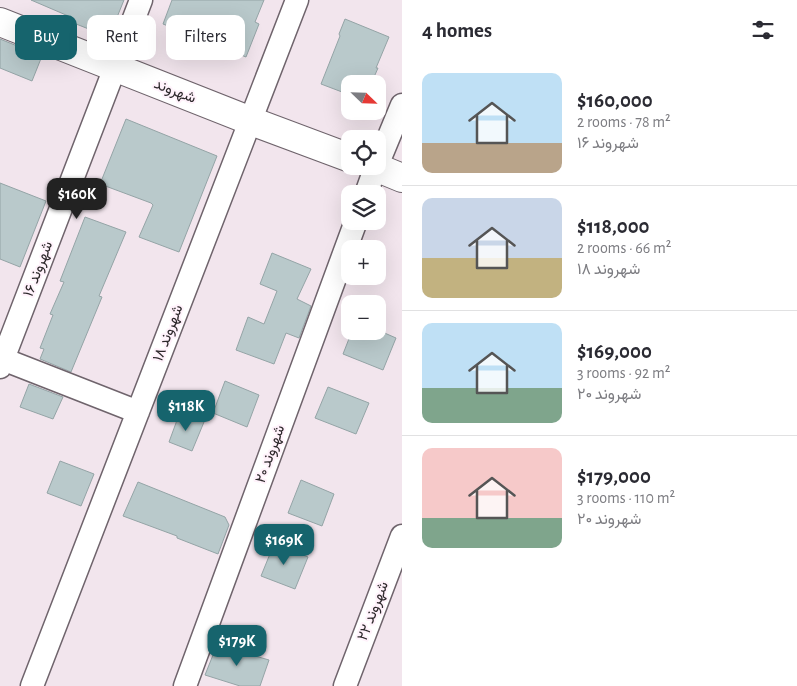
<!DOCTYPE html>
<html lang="en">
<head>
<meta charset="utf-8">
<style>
  body { margin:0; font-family:"Alegreya Sans",Vazirmatn,sans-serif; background:#f2f2f3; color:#2b2b33; height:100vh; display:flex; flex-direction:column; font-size:19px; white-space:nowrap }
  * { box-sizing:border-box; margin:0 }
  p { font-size:16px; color:#7c7c81 }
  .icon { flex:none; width:28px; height:28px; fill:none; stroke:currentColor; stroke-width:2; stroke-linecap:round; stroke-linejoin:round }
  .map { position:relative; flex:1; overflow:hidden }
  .sheet { display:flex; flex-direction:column; background:#fff; width:395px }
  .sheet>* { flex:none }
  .hud { position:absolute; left:15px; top:15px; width:311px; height:45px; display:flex; gap:10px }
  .needle { width:32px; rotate:113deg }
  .controls { position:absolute; left:341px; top:75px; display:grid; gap:10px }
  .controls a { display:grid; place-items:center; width:45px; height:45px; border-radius:10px; background:#fff; box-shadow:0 5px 20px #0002; font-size:25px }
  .price { position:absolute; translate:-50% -42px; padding:0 11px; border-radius:10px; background:#16646d; color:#fff; font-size:16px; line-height:32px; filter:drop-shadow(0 1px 2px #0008) }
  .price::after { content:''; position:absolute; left:50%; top:30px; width:15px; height:11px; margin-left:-8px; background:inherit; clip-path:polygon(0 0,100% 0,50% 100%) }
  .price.current { background:#222; color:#fff }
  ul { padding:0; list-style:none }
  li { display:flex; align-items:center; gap:15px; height:125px; padding:0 20px }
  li+li { border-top:1px solid #e1e1e2 }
  li span { display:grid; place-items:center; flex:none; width:140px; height:100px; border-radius:10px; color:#555 }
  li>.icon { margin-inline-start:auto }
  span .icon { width:60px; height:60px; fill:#fffc; stroke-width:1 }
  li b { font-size:21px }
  h2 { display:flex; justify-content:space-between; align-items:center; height:60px; padding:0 20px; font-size:21px }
  .chip { padding:0 18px; border-radius:10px; background:#fff; box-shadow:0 5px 20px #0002; font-size:18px; line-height:45px }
  .chip.current { background:#16646d; color:#fff }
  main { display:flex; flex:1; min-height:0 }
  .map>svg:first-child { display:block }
  .building { fill:#b9c9cb; stroke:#94a4a6 }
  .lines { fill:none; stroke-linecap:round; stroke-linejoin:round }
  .minor-casing { stroke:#6f646c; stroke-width:25 }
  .tertiary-casing { stroke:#6f646c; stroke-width:30 }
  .minor { stroke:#fff; stroke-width:22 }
  .tertiary { stroke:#fff; stroke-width:28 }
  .labels { text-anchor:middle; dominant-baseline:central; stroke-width:4; stroke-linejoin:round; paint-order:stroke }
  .street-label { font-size:15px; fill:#2d282b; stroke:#fff2fb }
</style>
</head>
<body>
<main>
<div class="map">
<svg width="402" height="686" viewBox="0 0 402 686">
  <rect width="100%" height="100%" fill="#f2e5ed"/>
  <path class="building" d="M31,0H124L109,37L71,22L73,18Z
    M172,0H264L255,22L259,24L246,57L163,24Z
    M345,19L389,37L376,68H378L371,84H350V95L321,84L340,36L339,34Z
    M0,39L42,56L32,81L0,68Z
    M126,119L217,156L179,252L139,237L153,205L151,203L100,184Z
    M0,183L46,201L20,267L0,259Z
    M85,217L126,232L99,296L102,297L71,372L40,359L44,349L40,348L53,315L50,314L64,282L60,281Z
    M272,253L311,269L297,299L311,306L299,338L286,333L274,364L236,350L248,317L264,324L277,291L260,284Z
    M352,331H380L396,338L383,370L343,354Z
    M225,381L259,395L247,427L213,413Z
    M29,384L63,397L53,419L20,407Z
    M328,387L369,403L356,434L315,418Z
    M180,412L204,422L192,451L169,442Z
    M60,461L94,474L81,506L47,493Z
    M301,480L334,494L322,526L288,513Z
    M138,482L225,517L229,525L218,554L177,538V536L123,516Z
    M274,544L308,557L295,589L261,576Z
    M217,645L269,660L260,686H240L205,675Z"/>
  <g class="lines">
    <g class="minor-casing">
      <path id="minor" d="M378,163L402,105
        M366,194L376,166
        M0,358L138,412
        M0,367L141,0
        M32,686L297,0
        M185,686L356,221
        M345,686L402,536"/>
    </g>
    <g class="tertiary-casing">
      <path id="tertiary" d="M0,22L251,121L350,158
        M373,166L402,178"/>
    </g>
    <use href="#minor" class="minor"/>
    <use href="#tertiary" class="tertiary"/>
  </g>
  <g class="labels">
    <g class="street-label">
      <text transform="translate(175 91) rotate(21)">شهروند</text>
      <text transform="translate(38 269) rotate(-69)">شهروند ۱۶</text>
      <text transform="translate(168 333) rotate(-69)">شهروند ۱۸</text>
      <text transform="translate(270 454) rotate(-70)">شهروند ۲۰</text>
      <text transform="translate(373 611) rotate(-69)">شهروند ۲۲</text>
    </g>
  </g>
</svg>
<div class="controls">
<a><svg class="needle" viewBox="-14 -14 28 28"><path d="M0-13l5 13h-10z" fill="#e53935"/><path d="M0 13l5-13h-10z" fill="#7c7c81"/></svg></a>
<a><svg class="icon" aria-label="locate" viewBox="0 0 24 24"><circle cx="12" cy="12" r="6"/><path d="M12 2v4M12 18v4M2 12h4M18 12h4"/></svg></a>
<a><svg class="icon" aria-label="layers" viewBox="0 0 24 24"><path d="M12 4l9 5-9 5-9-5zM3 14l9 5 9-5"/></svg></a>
<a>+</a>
<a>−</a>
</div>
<b class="price current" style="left:77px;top:220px">$160K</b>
<b class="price" style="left:186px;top:432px">$118K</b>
<b class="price" style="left:284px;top:566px">$169K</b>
<b class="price" style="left:237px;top:667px">$179K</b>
<div class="hud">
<a class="chip current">Buy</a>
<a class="chip">Rent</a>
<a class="chip">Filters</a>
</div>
</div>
<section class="sheet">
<h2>4 homes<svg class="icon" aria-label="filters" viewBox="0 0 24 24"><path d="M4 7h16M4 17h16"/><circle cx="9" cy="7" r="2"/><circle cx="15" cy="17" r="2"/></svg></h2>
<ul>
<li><span style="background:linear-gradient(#bfe0f5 70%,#b9a48a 0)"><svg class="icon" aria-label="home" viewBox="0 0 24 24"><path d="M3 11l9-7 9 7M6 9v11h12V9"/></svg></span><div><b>$160,000</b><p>2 rooms · 78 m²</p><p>شهروند ۱۶</p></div></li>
<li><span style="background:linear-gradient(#c9d6e8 60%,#c2b280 0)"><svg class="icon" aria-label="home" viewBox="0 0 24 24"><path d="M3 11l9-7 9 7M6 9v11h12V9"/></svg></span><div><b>$118,000</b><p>2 rooms · 66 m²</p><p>شهروند ۱۸</p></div></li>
<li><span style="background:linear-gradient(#bfe0f5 65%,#7fa58c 0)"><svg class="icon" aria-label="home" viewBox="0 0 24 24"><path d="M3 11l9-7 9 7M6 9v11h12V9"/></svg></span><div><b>$169,000</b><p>3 rooms · 92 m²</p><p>شهروند ۲۰</p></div></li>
<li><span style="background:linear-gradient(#f6c9c9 70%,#7fa58c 0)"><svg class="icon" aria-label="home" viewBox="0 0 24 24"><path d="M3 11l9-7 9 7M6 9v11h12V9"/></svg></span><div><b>$179,000</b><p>3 rooms · 110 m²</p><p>شهروند ۲۰</p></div></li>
</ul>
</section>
</main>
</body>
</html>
